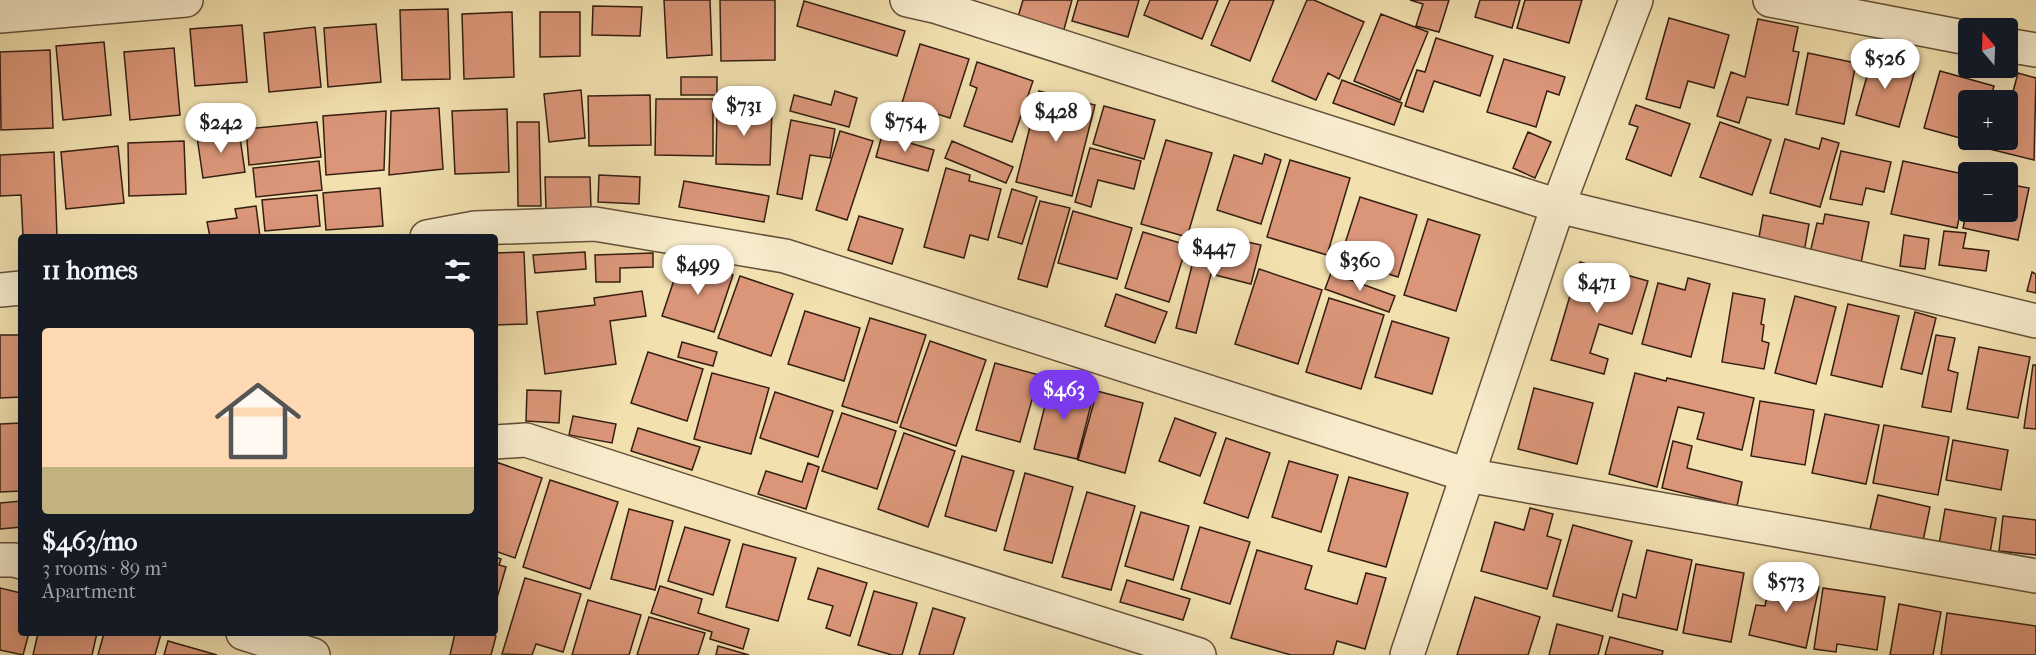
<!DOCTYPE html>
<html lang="en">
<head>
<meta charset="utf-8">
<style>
  body { margin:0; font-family:"IM FELL French Canon",serif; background:#20242c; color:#f1f3f6; height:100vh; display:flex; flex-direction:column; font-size:22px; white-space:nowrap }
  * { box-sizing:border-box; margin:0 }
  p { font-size:20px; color:#9ea1a6 }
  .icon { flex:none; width:33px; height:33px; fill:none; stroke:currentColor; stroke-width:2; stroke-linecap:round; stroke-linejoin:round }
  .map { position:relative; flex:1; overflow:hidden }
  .sheet { position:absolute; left:18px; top:234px; width:480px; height:402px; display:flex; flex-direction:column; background:#171b24; border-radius:6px; box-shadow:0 6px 24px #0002 }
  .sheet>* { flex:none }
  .needle { width:39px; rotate:341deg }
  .fabs { position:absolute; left:1958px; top:18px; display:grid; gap:12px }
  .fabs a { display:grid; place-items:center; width:60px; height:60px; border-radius:6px; background:#171b24; box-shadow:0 6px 24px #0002; font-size:30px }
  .price { position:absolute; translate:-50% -51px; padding:0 14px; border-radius:21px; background:#fff; color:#222; font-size:20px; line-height:39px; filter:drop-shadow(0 2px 3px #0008) }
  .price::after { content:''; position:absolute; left:50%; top:36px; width:18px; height:14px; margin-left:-9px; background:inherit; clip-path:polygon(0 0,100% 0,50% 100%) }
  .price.on { background:#7c3aed; color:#fff }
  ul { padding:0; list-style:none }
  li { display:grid; align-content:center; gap:12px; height:318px; padding:0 24px }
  li span { display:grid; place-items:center; height:186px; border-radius:6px; color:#555 }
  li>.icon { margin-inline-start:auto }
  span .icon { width:108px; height:108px; fill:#fffc; stroke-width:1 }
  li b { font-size:26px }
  h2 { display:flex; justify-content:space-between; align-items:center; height:72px; padding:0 24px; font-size:26px }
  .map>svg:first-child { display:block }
  .building { fill:#db9679; stroke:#351f11; stroke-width:1.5 }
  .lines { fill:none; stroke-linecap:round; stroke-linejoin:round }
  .minor-casing { stroke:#644f38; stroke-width:36 }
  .minor { stroke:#f7ebcb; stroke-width:33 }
</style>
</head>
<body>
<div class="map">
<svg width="2036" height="655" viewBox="0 0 2036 655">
  <rect width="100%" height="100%" fill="#f2e0af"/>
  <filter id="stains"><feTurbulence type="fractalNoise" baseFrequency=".00333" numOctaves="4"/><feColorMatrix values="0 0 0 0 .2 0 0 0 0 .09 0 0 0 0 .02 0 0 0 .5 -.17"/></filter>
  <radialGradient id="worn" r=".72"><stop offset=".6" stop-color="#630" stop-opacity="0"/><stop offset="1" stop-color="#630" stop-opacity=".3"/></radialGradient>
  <path class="building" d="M664,0H710L712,55L667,58Z
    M720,0H775V60L721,61Z
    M1023,0H1072L1063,33L1017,20Z
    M1078,0H1139L1128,37L1072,21Z
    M1150,0H1218L1202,39L1144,15Z
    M1230,0H1274L1250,61L1211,45Z
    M1307,0H1314L1364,22L1339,79L1328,73L1316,100L1272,81Z
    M1410,0H1449L1439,32L1416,26L1423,4Z
    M1480,0H1520L1512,28L1475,17Z
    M1525,0H1582L1569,43L1517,28Z
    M804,1L905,31L897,56L797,26Z
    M593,6L642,7L640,36L592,35Z
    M448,9L450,79L402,80L400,10Z
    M512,12L514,77L464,79L462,14Z
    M540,12H580V56L540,57Z
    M1381,14L1428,32L1400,100L1354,81Z
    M1669,18L1729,35L1714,88L1688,81L1680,108L1646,99Z
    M1758,19L1798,27L1793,51L1799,52L1788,105L1747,97L1739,123L1717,116L1731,72L1745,77Z
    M376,24L381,82L328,87L324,28Z
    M242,25L247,82L195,86L190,29Z
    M315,27L321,87L269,92L264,33Z
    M1436,38L1493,56L1480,96L1434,81L1423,112L1405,106L1417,70L1425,72Z
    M104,42L111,115L63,120L56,46Z
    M920,44L969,59L950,118L902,103Z
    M174,48L180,115L130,120L124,52Z
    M1875,48L1896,53L1893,64L1915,70L1899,127L1856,115Z
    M50,50L53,128L1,130L0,52Z
    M1808,53L1856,63L1844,124L1796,114Z
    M1504,59L1565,77L1559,95L1547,91L1536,127L1487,112Z
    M977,62L1033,81L1012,142L964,126L977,88L970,85Z
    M1940,71L1994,86L1990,100H1968V140H1979L1978,143L1924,128Z
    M2018,73L2036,78L2034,160L1985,148L1987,140H2007V102L2010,103Z
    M681,77H717V95H681Z
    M1342,80L1402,103L1394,125L1333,103Z
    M581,90L585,138L549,142L544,94Z
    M835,91L857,98L849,127L790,111L794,95L831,105Z
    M1039,91L1095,105L1072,196L1016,182Z
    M650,95L651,145L589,146L588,96Z
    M656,99H713V156L655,155Z
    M1636,105L1690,124L1671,176L1626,159L1638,127L1629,124Z
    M1104,106L1155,120L1144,159L1093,144Z
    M439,108L443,169L389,175L391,111Z
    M507,109L509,172L455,174L452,111Z
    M717,109L772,111L770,165L716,164Z
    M386,111L384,170L326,175L323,116Z
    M791,120L835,129L830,158L810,155L802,199L777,194Z
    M317,122L321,157L249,165L246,129Z
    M517,122H539L541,206H518Z
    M1720,122L1771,140L1752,195L1700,177Z
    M239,131L245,172L203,178L197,137Z
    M840,131L873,141L847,220L816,210Z
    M1528,132L1551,142L1535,178L1513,168Z
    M882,135L934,150L928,171L876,157Z
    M1822,138L1839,143L1820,207L1770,193L1785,139L1819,149Z
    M1166,140L1212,153L1187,237L1141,224Z
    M184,141L186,194L129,196L128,143Z
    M952,141L1013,167L1006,183L945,158Z
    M118,146L124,203L66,209L61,152Z
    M1090,148L1141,161L1134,189L1098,180L1091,207L1075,202Z
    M1841,151L1891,162L1884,192L1866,188L1862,205L1830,199Z
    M54,152L57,237H23L21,195L0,196V155Z
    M1265,154L1281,160L1261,224L1217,210L1234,155L1262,164Z
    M1290,160L1350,178L1327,255L1267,237Z
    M319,161L322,190L256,197L253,168Z
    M1903,161L1968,175L1957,228L1891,214Z
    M946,168L970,175L969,181L1001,189L988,240L970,235L964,258L924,247Z
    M599,175L640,177L639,204L598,202Z
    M545,177H590L591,208L546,209Z
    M684,181L769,196L764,222L679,207Z
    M2007,184L2029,188L2018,240L1963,228L1968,206V212H2007Z
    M380,188L383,226L326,230L323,193Z
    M1012,189L1037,197L1022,244L998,237Z
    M317,195L320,226L265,231L262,200Z
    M1360,197L1417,215L1398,277L1340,259Z
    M1040,201L1070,208L1047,287L1018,279Z
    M256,206L260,237H210L207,222L237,218L235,209Z
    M1073,211L1132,228L1117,279L1058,263Z
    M1825,214L1869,222L1861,263L1810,253L1817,223L1823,224Z
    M1763,215L1809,224L1804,252L1758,243Z
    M859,216L903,229L892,264L848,250Z
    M1428,219L1480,235L1456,311L1404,295Z
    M1944,231L1966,233L1963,248L1989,251L1986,271L1939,265Z
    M1143,232L1187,245L1169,302L1125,288Z
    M1904,235L1929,239L1925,269L1900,266Z
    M1243,241L1261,245L1251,284L1211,274L1196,333L1176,328L1197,246L1239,257Z
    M524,252L527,324L495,325V253Z
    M585,252L586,269L535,273L533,255Z
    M653,253V267L620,268V282H596L595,255Z
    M681,259L733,275L714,332L662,316Z
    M1580,262L1648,281L1632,334L1599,324L1590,353L1608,359L1604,374L1551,360Z
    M1259,269L1322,290L1298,364L1235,344Z
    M2032,272L2036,274V293L2027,291Z
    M1331,273L1395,296L1389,312L1325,289Z
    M740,276L793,294L771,356L718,338Z
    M1688,278L1710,284L1691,357L1642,344L1658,283L1685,290Z
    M642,291L646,316L610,321L616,364L545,374L537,312L595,305L594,298Z
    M1733,293L1765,299L1761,324L1764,325L1762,341L1769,343L1764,369L1722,362Z
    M1116,294L1167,312L1155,343L1105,326Z
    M1795,296L1836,307L1816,384L1775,373Z
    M1329,298L1384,315L1361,389L1306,372Z
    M1848,304L1899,316L1882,387L1831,375Z
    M805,311L860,328L844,381L788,364Z
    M1915,312L1936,318L1922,374L1901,369Z
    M870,318L926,335L897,423L842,406Z
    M1392,321L1449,338L1432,394L1375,377Z
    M0,335H21V397L0,398Z
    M1936,335L1955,338L1948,370L1958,373L1951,412L1922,407Z
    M930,341L986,360L956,446L900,427Z
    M682,342L717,352L713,366L678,357Z
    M1979,347L2030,357L2018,418L1967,409Z
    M648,352L703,369L687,421L631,403Z
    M995,363L1039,375L1020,442L976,430Z
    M2033,365H2036V429L2024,428Z
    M712,373L769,388L751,454L694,439Z
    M1635,373L1666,381L1667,378L1754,398L1742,450L1697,439L1704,413L1678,407L1657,487L1609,474Z
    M1051,382L1094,393L1077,459L1034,449Z
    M1534,388L1593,403L1577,464L1518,449Z
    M527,390L561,391L559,423L526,421Z
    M1097,391L1143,403L1125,473L1078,460Z
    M775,392L833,411L818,457L760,438Z
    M1760,401L1814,410L1805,465L1751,456Z
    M842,413L896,431L877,489L822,471Z
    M1825,414L1879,425L1866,484L1812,473Z
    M573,416L616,424L612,443L569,435Z
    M1175,418L1216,433L1200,476L1159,461Z
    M21,423V491L0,492V424Z
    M1884,425L1949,437L1938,495L1873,483Z
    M638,428L700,447L692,470L631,451Z
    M904,433L955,451L928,527L878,509Z
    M1226,438L1270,453L1248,518L1204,503Z
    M1953,440L2008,450L2001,490L1946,480Z
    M1673,441L1692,446L1687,468L1742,482L1737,506L1662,488Z
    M962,456L1014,471L996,531L945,516Z
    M1289,461L1338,475L1321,532L1272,517Z
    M496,462L542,478L515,558L495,551Z
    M808,463L819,467L806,509L758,494L766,471L802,482Z
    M1025,473L1073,487L1052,563L1004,550Z
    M1349,477L1408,493L1386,567L1328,551Z
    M550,480L618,502L590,589L523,567Z
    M1087,492L1135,506L1111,590L1062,577Z
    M1878,495L1930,507L1923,541L1870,529Z
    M21,501V527L0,529V503Z
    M1530,508L1553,514L1547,536L1561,540L1547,589L1481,571L1495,522L1524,530Z
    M629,509L673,521L655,590L611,579Z
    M1945,509L1996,518L1990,553L1939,545Z
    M1141,512L1189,526L1173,580L1125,566Z
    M2003,516L2036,520V555L1999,551Z
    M1573,525L1632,541L1612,611L1553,596Z
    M685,527L730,540L713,595L668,581Z
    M1200,527L1250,542L1230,604L1181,589Z
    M743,544L796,558L778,621L726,607Z
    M1257,550L1312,566L1305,589L1357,604L1366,573L1386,578L1365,649L1337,641L1333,655H1291L1231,638Z
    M1647,550L1692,560L1677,630L1618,617L1623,594L1636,598Z
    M495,557L501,559L499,565L506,567L495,605Z
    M1696,564L1744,573L1731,642L1683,633Z
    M818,568L867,583L850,636L826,628L833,606L808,599Z
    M1771,577L1819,587L1806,648L1749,635L1756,605L1765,606Z
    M525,578L581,594L563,652L536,644L532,655L502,654Z
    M1127,580L1190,599L1183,620L1120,602Z
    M660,586L702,599L698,613L749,629L743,649L710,639L712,632L651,613Z
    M0,588L21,593V633H29L23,655L0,650Z
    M1823,588L1885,597L1877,650L1837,644L1836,652L1814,649Z
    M874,591L917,603L902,655H892L858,645Z
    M1475,597L1540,617L1528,655H1457Z
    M588,600L641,615L629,655H572Z
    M1899,604L1941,612L1933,655H1890Z
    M933,608L965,618L953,655H919Z
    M1947,613L2036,626V655H1941Z
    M649,617L705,633L698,655H637Z
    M1557,624L1603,636L1598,655H1549Z
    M38,633H97L92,655H33Z
    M104,633H158L161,634L155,655H98Z
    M455,633H483L496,636L491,655H450Z
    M1610,637L1663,651L1662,655H1605Z
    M168,641L217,655H164Z
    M718,646L749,655H716Z"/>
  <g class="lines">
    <g class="minor-casing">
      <path id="minor" d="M907,0L938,7L1558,206L2036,321
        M1770,0L1968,38
        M0,16L186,0
        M2007,45L2036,50
        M427,237L475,228L595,224L785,256L1467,475L2036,576
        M0,290L21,288
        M495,442L526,440L779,522L1199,655
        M0,560H14L21,562
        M243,633L313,655
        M1407,655L1558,206L1636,0"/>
    </g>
    <use href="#minor" class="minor"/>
  </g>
  <rect width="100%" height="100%" filter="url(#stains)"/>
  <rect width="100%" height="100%" fill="url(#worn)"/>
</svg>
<div class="fabs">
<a><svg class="needle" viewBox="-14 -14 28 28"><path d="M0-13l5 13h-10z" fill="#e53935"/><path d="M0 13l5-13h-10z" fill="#9ea1a6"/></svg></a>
<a>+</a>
<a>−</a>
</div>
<b class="price" style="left:1885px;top:90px">$526</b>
<b class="price" style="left:744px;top:137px">$731</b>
<b class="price" style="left:1056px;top:143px">$428</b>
<b class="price" style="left:905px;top:153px">$754</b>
<b class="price" style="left:221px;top:154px">$242</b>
<b class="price" style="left:1214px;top:279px">$447</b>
<b class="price" style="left:1360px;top:292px">$360</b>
<b class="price" style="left:698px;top:296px">$499</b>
<b class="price" style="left:1597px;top:314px">$471</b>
<b class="price on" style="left:1064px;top:421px">$463</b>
<b class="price" style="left:1786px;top:613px">$573</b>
<section class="sheet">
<h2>11 homes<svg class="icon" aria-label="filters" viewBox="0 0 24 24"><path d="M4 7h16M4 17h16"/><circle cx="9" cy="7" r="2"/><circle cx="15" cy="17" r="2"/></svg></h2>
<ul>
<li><span style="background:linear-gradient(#ffd9b3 75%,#c2b280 0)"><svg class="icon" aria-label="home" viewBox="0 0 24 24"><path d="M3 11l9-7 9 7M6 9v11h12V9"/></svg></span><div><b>$463/mo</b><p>3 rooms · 89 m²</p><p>Apartment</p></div></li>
</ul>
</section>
</div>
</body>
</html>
